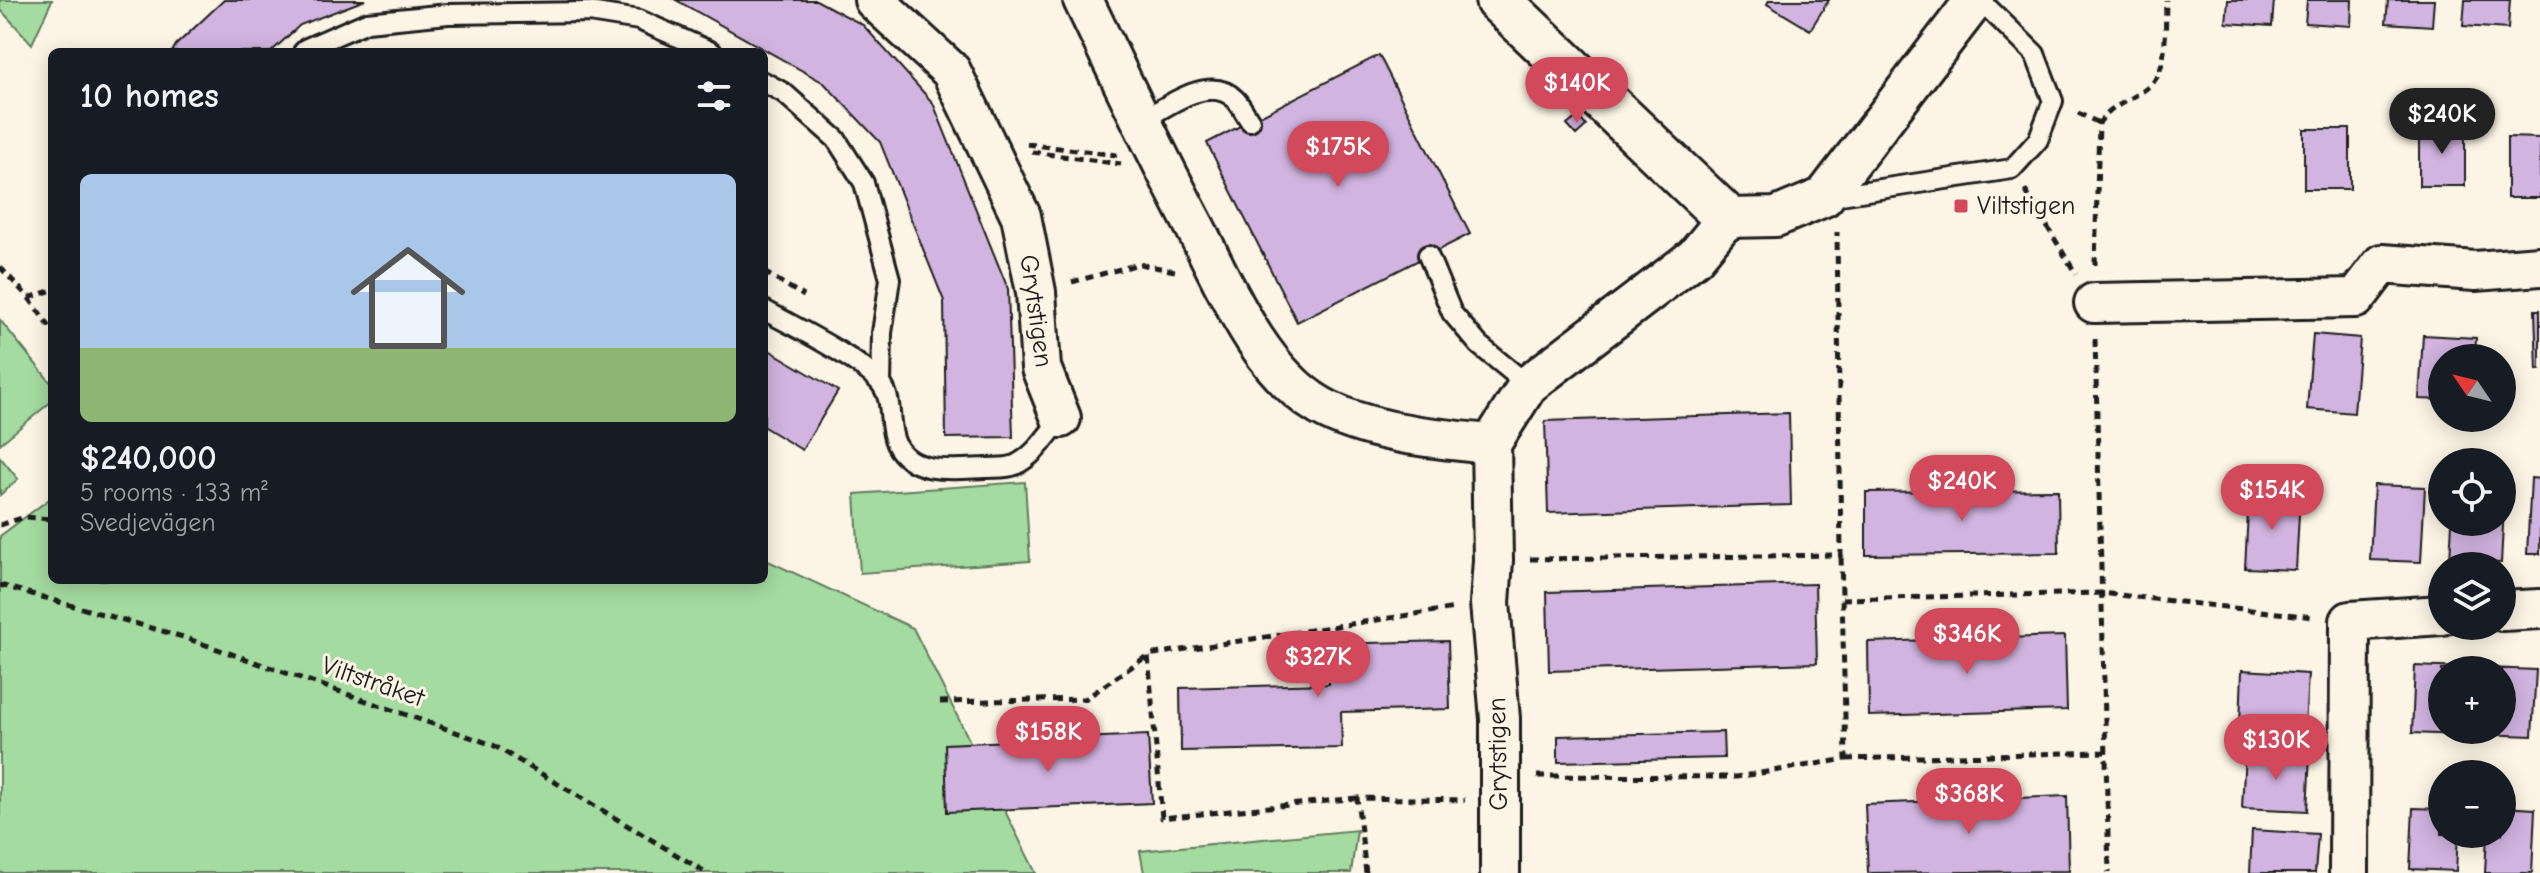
<!DOCTYPE html>
<html lang="en">
<head>
<meta charset="utf-8">
<style>
  body { margin:0; font-family:"Comic Neue",sans-serif; background:#20242c; color:#f1f3f6; height:100vh; display:flex; flex-direction:column; font-size:30px; white-space:nowrap }
  * { box-sizing:border-box; margin:0 }
  p { font-size:26px; color:#9ea1a6 }
  .icon { flex:none; width:44px; height:44px; fill:none; stroke:currentColor; stroke-width:2; stroke-linecap:round; stroke-linejoin:round }
  .map { position:relative; flex:1; overflow:hidden }
  .drawer { position:absolute; left:48px; top:48px; width:720px; height:536px; display:flex; flex-direction:column; background:#171b24; border-radius:12px; box-shadow:0 4px 20px #0003 }
  .drawer>* { flex:none }
  .needle { width:52px; rotate:305deg }
  .buttons { position:absolute; left:2428px; top:344px; display:grid; gap:16px }
  .buttons a { display:grid; place-items:center; width:88px; height:88px; border-radius:50%; background:#171b24; box-shadow:0 4px 20px #0003; font-size:40px }
  .price { position:absolute; translate:-50% -68px; padding:0 18px; border-radius:28px; background:#d1495b; color:#fff; font-size:26px; line-height:52px; filter:drop-shadow(0 2px 4px #0008) }
  .price::after { content:''; position:absolute; left:50%; top:48px; width:24px; height:18px; margin-left:-12px; background:inherit; clip-path:polygon(0 0,100% 0,50% 100%) }
  .price.selected { background:#222; color:#fff }
  ul { padding:0; list-style:none }
  li { display:grid; align-content:center; gap:16px; height:424px; padding:0 32px }
  li+li { border-top:2px solid #363941 }
  li span { display:grid; place-items:center; height:248px; border-radius:12px; color:#555 }
  li>.icon { margin-inline-start:auto }
  span .icon { width:144px; height:144px; fill:#fffc; stroke-width:1 }
  li b { font-size:34px }
  h2 { display:flex; justify-content:space-between; align-items:center; height:96px; padding:0 32px; font-size:34px }
  .map>svg:first-child { display:block }
  .green { fill:#a4dba0; stroke:#607c5e; stroke-width:2 }
  .building { fill:#d1b4e0; stroke:#1c1c1c; stroke-width:2 }
  .lines { fill:none; stroke-linecap:round; stroke-linejoin:round }
  .service-casing { stroke:#1c1c1c; stroke-width:24 }
  .minor-casing { stroke:#1c1c1c; stroke-width:44 }
  .tertiary-casing { stroke:#1c1c1c; stroke-width:50 }
  .path { stroke:#1c1c1c; stroke-width:5; stroke-dasharray:8 6; stroke-linecap:butt }
  .service { stroke:#fcf5e5; stroke-width:18 }
  .minor { stroke:#fcf5e5; stroke-width:38 }
  .tertiary { stroke:#fcf5e5; stroke-width:44 }
  .poi-dot { fill:#d1495b; stroke:#fcf5e5; stroke-width:3 }
  .labels { text-anchor:middle; dominant-baseline:central; stroke-width:6; stroke-linejoin:round; paint-order:stroke }
  .poi-label { font-size:26px; fill:#1c1c1c; stroke:#fcf5e5; text-anchor:start }
  .street-label { font-size:26px; fill:#1c1c1c; stroke:#fcf5e5 }
</style>
</head>
<body>
<div class="map">
<svg width="2540" height="873" viewBox="0 0 2540 873">
  <rect width="100%" height="100%" fill="#fcf5e5"/>
  <filter id="ink" filterUnits="userSpaceOnUse"><feTurbulence type="fractalNoise" baseFrequency=".0125" numOctaves="2"/><feDisplacementMap in="SourceGraphic" scale="16" xChannelSelector="R" yChannelSelector="G"/><feConvolveMatrix kernelMatrix="1 2 1 2 8 2 1 2 1" color-interpolation-filters="sRGB"/></filter>
  <g filter="url(#ink)">
    <path class="green" d="M0,0H52L32,44L0,9Z
      M0,320L52,384V401L0,444Z
      M0,457L18,479L0,495Z
      M1025,482L1030,561L860,573L855,494Z
      M52,497V580H764V559L913,628L1036,873H0V536Z
      M1357,830L1351,873H1144L1140,851Z"/>
    <path class="building" d="M224,0H365L300,25L271,52H172L176,45Z
      M676,0H816L863,25L933,103L1008,289L1013,437L946,438L944,301L880,142L824,83Z
      M1769,0H1829L1810,30L1767,4Z
      M2228,0H2274L2272,26L2226,23Z
      M2307,0H2352L2351,26L2305,23Z
      M2388,0H2434L2432,26L2386,23Z
      M2465,0H2510L2508,29L2463,26Z
      M1379,55L1470,234L1297,322L1207,143Z
      M1578,116L1586,126L1576,135L1567,125Z
      M2419,126H2465V186H2419Z
      M2304,129H2350V189H2304Z
      M2507,137L2540,138V198H2507Z
      M2535,310H2540V369L2537,370Z
      M2313,334L2360,338L2354,413L2307,409Z
      M2423,335L2476,338L2475,358H2442V400L2419,399Z
      M764,347L838,391L802,450L764,427Z
      M1789,413L1791,505L1548,513L1545,421Z
      M2531,478L2540,479V554H2527Z
      M2374,485L2425,487L2421,562L2370,560Z
      M2502,488H2505L2501,563L2450,561L2452,522H2502Z
      M2058,490L2059,553L1866,555V492Z
      M2249,493L2300,495L2296,570L2245,568Z
      M1815,584L1817,663L1549,671L1547,592Z
      M2065,636L2067,710L1869,716L1868,642Z
      M1448,641L1450,709L1341,712L1342,748L1181,751L1180,688L1329,684L1328,644Z
      M2415,666L2462,668V670H2442V730H2459V735L2412,733Z
      M2488,668L2536,670L2532,736L2484,734L2485,730H2502V670H2488Z
      M2242,670L2308,674L2305,728L2240,725Z
      M1723,732L1724,758L1558,762V736Z
      M1148,735L1152,803L947,812L945,744Z
      M2245,753L2310,756L2307,811L2242,808Z
      M2067,796L2069,871L1868,873L1865,804Z
      M2502,807L2535,809L2532,873H2485L2487,834H2502Z
      M2413,808L2442,809V834H2458L2456,871L2410,869Z
      M2252,830L2318,834L2315,873H2250Z"/>
    <g class="lines">
      <g class="service-casing">
        <path id="service" d="M303,52L307,48L367,22L448,14L589,12L639,20L712,52
          M764,82L784,93L836,139L864,183L890,279L882,333L881,384
          M1140,122C1164,108 1209,73 1235,99C1241,105 1245,114 1250,121
          M1827,197L2012,169L2038,140L2053,101L2035,54L1980,0
          M1428,255L1452,313L1479,345L1528,385
          M764,310C793,326 864,361 882,385C894,402 887,425 896,444C912,476 956,469 985,468C994,467 1006,469 1015,465C1035,456 1048,434 1061,418"/>
      </g>
      <g class="minor-casing">
        <path id="minor" d="M874,0L951,71L1021,216L1036,292L1041,368L1061,418
          M1083,0C1120,77 1156,154 1196,229C1226,288 1260,371 1320,406C1367,433 1438,439 1491,444L1528,385L1695,257L1727,218L1776,217L1824,197L1975,0
          M2094,303L2356,298L2382,264L2475,271L2540,266
          M1491,444L1493,560L1490,603L1500,719V873
          M2502,611L2540,609
          M2349,873L2350,621L2442,615"/>
      </g>
      <g class="tertiary-casing">
        <path id="tertiary" d="M1498,0L1727,218"/>
      </g>
      <path class="path" d="M2078,113L2099,123
        M1027,144L1117,155
        M1032,152L1121,164
        M2025,190L2076,274
        M2095,265L2099,123C2114,102 2139,99 2154,81C2168,66 2165,20 2166,0
        M0,267L29,298L52,330
        M764,272L804,296
        M1072,282L1139,264L1175,271
        M29,298L52,290
        M2095,339L2109,873
        M0,525L25,517L52,519
        M1530,559L1841,555L1837,232
        M0,585L183,637L493,745L707,873
        M1842,599L2101,593L2313,617
        M940,702L1085,699L1147,656
        M1846,759L2105,752
        M1537,776L1736,777L1846,759L1841,555
        M1357,798L1162,818L1148,655L1455,608
        M1366,873L1357,798L1465,800"/>
      <use href="#service" class="service"/>
      <use href="#minor" class="minor"/>
      <use href="#tertiary" class="tertiary"/>
    </g>
  </g>
  <rect class="poi-dot" x="1953" y="198" width="16" height="16" rx="4"/>
  <g class="labels">
    <g class="poi-label">
      <text x="1977" y="206">Viltstigen</text>
    </g>
    <g class="street-label">
      <text transform="translate(1036 311) rotate(82)">Grytstigen</text>
      <text transform="translate(373 682) rotate(19)">Viltstråket</text>
      <text transform="translate(1498 754) rotate(-91)">Grytstigen</text>
    </g>
  </g>
</svg>
<div class="buttons">
<a><svg class="needle" viewBox="-14 -14 28 28"><path d="M0-13l5 13h-10z" fill="#e53935"/><path d="M0 13l5-13h-10z" fill="#9ea1a6"/></svg></a>
<a><svg class="icon" aria-label="locate" viewBox="0 0 24 24"><circle cx="12" cy="12" r="6"/><path d="M12 2v4M12 18v4M2 12h4M18 12h4"/></svg></a>
<a><svg class="icon" aria-label="layers" viewBox="0 0 24 24"><path d="M12 4l9 5-9 5-9-5zM3 14l9 5 9-5"/></svg></a>
<a>+</a>
<a>−</a>
</div>
<b class="price" style="left:1577px;top:125px">$140K</b>
<b class="price selected" style="left:2442px;top:156px">$240K</b>
<b class="price" style="left:1338px;top:189px">$175K</b>
<b class="price" style="left:1962px;top:523px">$240K</b>
<b class="price" style="left:2272px;top:532px">$154K</b>
<b class="price" style="left:1967px;top:676px">$346K</b>
<b class="price" style="left:1318px;top:699px">$327K</b>
<b class="price" style="left:1048px;top:774px">$158K</b>
<b class="price" style="left:2276px;top:782px">$130K</b>
<b class="price" style="left:1969px;top:836px">$368K</b>
<section class="drawer">
<h2>10 homes<svg class="icon" aria-label="filters" viewBox="0 0 24 24"><path d="M4 7h16M4 17h16"/><circle cx="9" cy="7" r="2"/><circle cx="15" cy="17" r="2"/></svg></h2>
<ul>
<li><span style="background:linear-gradient(#a9c7e8 70%,#8fb573 0)"><svg class="icon" aria-label="home" viewBox="0 0 24 24"><path d="M3 11l9-7 9 7M6 9v11h12V9"/></svg></span><div><b>$240,000</b><p>5 rooms · 133 m²</p><p>Svedjevägen</p></div></li>
</ul>
</section>
</div>
</body>
</html>
